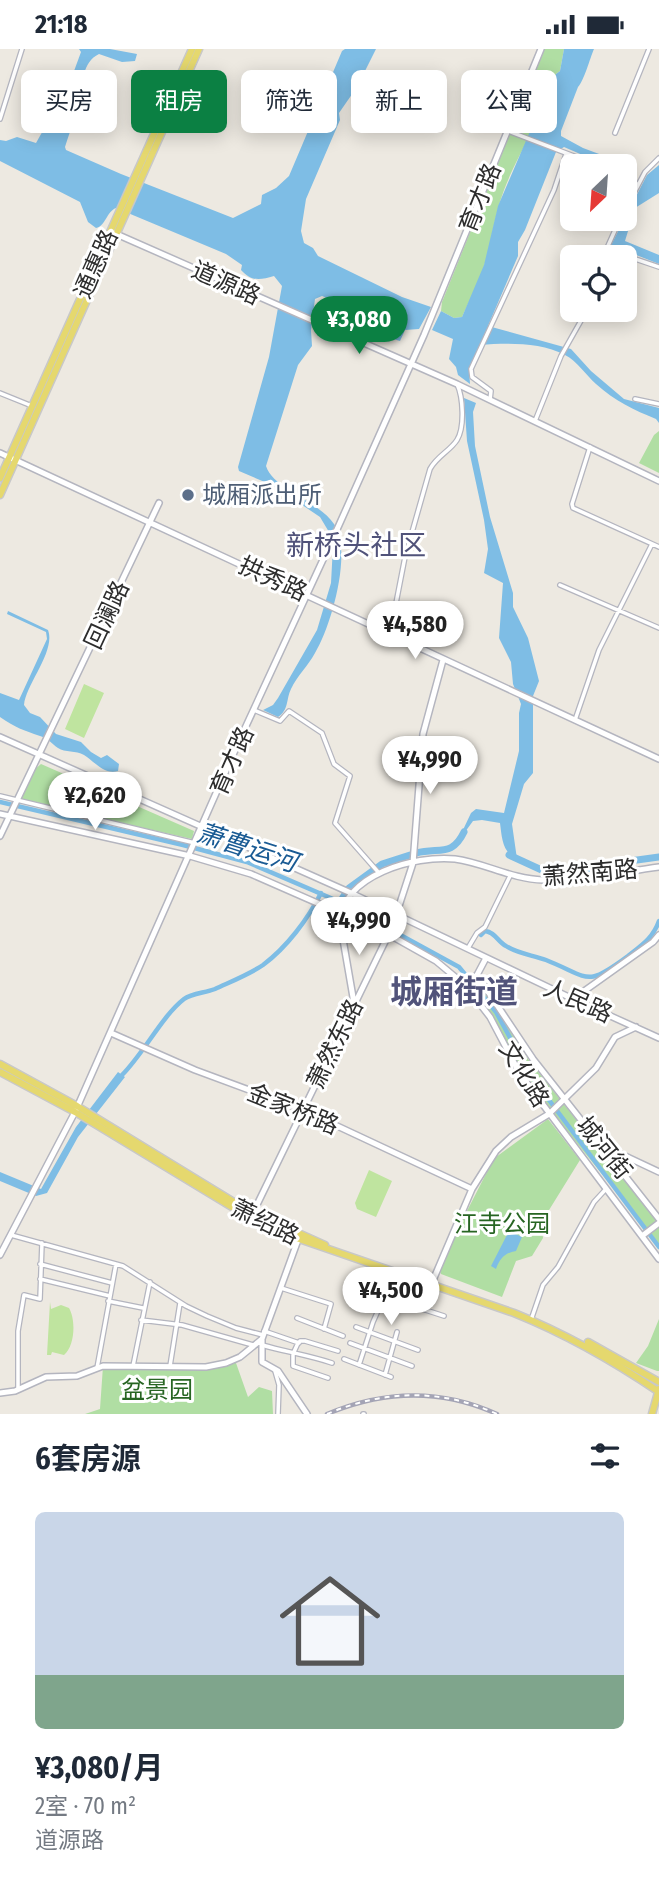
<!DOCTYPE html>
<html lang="zh">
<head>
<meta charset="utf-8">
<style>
  body { margin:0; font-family:"Fira Sans Condensed","Noto Sans SC",sans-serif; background:#f2f2f3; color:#1f2937; height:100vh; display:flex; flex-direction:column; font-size:26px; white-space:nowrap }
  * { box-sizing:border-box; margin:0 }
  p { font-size:23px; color:#747a83 }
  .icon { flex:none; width:38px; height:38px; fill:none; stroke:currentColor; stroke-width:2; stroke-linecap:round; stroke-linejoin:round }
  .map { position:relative; height:1365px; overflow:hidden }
  .drawer { display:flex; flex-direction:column; background:#fff; flex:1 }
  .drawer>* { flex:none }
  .top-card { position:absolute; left:21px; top:21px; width:618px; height:63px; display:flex; gap:14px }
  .needle { width:46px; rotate:205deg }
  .fabs { position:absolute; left:560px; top:105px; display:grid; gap:14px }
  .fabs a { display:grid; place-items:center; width:77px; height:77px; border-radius:10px; background:#fff; box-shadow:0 4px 18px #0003; font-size:35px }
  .price { position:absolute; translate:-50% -60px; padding:0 16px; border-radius:24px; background:#fff; color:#222; font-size:23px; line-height:46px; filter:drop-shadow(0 2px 4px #0008) }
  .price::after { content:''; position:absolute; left:50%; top:42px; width:21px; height:16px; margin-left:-10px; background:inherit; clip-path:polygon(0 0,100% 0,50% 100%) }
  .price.active { background:#0b8043; color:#fff }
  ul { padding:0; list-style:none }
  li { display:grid; align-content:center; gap:14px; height:371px; padding:0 35px }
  li span { display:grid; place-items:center; height:217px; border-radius:10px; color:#555 }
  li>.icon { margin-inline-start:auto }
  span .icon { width:126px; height:126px; fill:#fffc; stroke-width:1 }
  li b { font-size:30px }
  h2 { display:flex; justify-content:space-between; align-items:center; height:84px; padding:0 35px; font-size:30px }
  .pill { padding:0 24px; border-radius:10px; background:#fff; box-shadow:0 4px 18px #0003; font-size:24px; line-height:63px }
  .pill.active { background:#0b8043; color:#fff }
  .status { display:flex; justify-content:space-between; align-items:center; height:49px; padding:0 35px; background:#fff; direction:ltr }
  .status svg { height:19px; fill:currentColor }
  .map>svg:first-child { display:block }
  .green { fill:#b0dea3 }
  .pitch { fill:#bfe49f }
  .water { fill:#7ebde5 }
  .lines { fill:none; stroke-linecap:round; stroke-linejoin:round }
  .canal { stroke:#7ebde5; stroke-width:4.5 }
  .river { stroke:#7ebde5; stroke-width:7 }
  .street-casing { stroke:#b4b5bf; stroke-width:6 }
  .secondary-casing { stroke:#b4b5bf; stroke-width:8 }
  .primary-casing { stroke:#c8c8c8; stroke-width:9 }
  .street { stroke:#fff; stroke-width:3.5 }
  .secondary { stroke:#fff; stroke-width:5 }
  .primary { stroke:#e5d86e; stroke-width:6 }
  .rail-casing { stroke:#a4a4b5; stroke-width:4.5 }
  .rail { stroke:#fff; stroke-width:2; stroke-dasharray:5; stroke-linecap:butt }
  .service-dot { fill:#5c6f8a; stroke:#fff; stroke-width:2.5 }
  .labels { text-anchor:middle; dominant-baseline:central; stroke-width:6; stroke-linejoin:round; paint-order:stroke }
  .street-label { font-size:24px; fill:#2d2d2d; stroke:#fff }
  .service-label { font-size:24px; fill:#4e5e75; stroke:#fff; text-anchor:start }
  .park-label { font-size:24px; fill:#276522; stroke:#fff }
  .water-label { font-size:26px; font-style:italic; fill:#1a5b94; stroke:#fff }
  .quarter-label { font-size:28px; fill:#51537a; stroke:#fff }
  .district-label { font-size:32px; font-weight:bold; fill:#51537a; stroke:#fff }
</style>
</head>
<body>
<div class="status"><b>21:18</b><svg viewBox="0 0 49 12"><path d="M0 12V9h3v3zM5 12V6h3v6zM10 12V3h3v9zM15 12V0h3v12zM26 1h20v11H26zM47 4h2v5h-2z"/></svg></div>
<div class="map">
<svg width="659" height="1365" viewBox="0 0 659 1365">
  <rect width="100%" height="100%" fill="#ede9e1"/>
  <path class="green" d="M544,0H564L560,22L556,25L551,38H548C540,75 517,106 504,141C495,165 492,189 485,214C480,232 470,250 462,268L454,269L441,262L442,253Z
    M659,382V424L639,414L654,386Z
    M41,715L194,782L192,790L19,751L34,721Z
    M478,933L512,980L524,1005L659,1175V1195L558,1071L521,1018L471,937Z
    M548,1070L580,1111L541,1174L543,1189L532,1207L516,1212L502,1248L441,1225L440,1222L448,1199L489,1119L496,1108Z
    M659,1270V1322H657L636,1314L648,1297Z
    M236,1314L248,1348L259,1338L272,1342L273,1365H85L100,1360L103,1317Z"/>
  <path class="pitch" d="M84,635L104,644L84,689L65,680Z
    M369,1121L392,1132L376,1168L357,1160L355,1154Z
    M50,1253L51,1260L61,1256L69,1259C76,1271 75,1297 64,1306L52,1303L51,1306H47Z"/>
  <path class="water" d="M79,0H110L137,5L135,12L122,13L99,5C82,13 83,34 80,49C77,65 70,82 65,98L66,101L121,125L233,169L261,155L262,146L276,139L289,127L342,2L345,0H376L357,38L339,64L340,71L306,150L301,182L304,194L313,199L318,207L402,248L431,258L419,280L405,281L400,292L390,289L385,279L358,267L346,265C342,255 332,251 322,247L315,250L311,281L312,297L298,316L266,417C274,441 319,452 334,475C353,502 331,578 315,604C308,617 297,627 291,640C286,650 289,661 278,668L263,661L273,656L278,649L317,581L331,534L333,497L329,483L320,468L274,437L239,422L238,418L269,308L282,237L274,227C260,231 252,233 241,221L242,216L226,205L116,159C106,163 106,177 96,179L88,173L80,153L0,112V91L6,92L17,88L36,94L45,78L64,68L69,51L70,33L81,3Z
    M564,0H594C590,9 584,32 578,38L561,82V87L583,99L634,118L629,127L625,125V117H608L564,98L556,103L525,181L518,193V207L488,277L571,300L591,322L624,350L659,359V374L656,370C634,361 615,352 596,335C586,326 577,312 565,306C540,293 507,294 480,296L469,320L470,335L458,326L456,318L449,310L453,290L432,281L441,262L454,269L462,268L484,216L498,157L534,73L543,62L548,38L551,37L556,25L560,22Z
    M659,116V144L635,159L625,192L659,206V215L611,196L647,126Z
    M464,349L476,354L473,363L475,397L490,468L513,544V558L528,589L539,632L533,647V724L524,735L512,775L517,810C502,803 502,789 500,774L482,771L473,772L465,783H462L471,764L476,760L504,764L519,702V664L521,655L513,635L511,613L499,589L503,534L484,524L488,500L484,471L467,392Z
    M8,562L48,581C56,602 26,635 24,656L30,664L40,668L56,685L81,693L91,703L101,709L107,706L119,715L118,722C104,726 95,713 84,706C76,701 65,704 58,699C52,695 48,689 40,687C23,681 16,679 0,668V644L19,651L47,590L46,583L7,565Z
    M118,1023L125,1028L78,1088L47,1144L36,1147L0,1132V1123L41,1140L76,1078Z
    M509,1182L522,1188L516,1202C505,1204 500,1209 496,1220L491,1217Z"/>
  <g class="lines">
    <path class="canal" d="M0,753L183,796L247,813L340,853L459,918L496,963L531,1027L659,1198
      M481,886L485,882C495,883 498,893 506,897C518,905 533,906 546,911C591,929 585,939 628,907C642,896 653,889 659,872
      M122,1026C144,1004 162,967 184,950C192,944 205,944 215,940C230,933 250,925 263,916C287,898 308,870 321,844"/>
    <path class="river" d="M416,804C440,798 452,808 464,783
      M509,806L546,823L579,822L601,816L659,808
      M349,839L382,815L410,806
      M340,853L345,845"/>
    <g class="street-casing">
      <path id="street" d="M0,70L22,0
        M508,82L600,117
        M615,84L649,0
        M625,129L637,135
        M625,161L645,123L659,109
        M606,200L659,218
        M603,208L620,170
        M0,344L32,357
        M635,350L659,355
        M490,351L491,342L472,328L471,320L554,141L566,105
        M535,372L561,307L587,261
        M590,398L572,455L573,459L659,498
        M560,536L659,579
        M390,585L405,508L430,420C437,407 450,402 457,391C465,378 463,348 457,335
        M254,661L280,672L289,662L322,684L334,715L350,727L335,774L379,824
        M575,671L599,601L652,495
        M0,747L195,794
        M468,899L477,884L485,878L510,827
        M11,1186L123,1217L186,1257L207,1267L236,1279L263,1286
        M40,1215L112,1234
        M40,1230L110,1247
        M281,1239L331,1255L324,1280
        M108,1252L143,1259
        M404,1254L444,1267
        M425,1261L431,1245V1236
        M297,1269L343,1287
        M141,1271L182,1276L253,1296
        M531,1271L543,1236L558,1218L594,1153L606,1140
        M356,1278L418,1301
        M264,1282L299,1294L300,1292H305L338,1302
        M298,1294L293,1305V1317L328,1329
        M350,1294L412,1317
        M262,1296C286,1303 308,1306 332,1314
        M344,1310L391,1328
        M359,1316L373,1273L395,1223
        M133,1317L150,1233
        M170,1317L180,1254
        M97,1319L116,1215
        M275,1322L279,1336L278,1365
        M385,1326L397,1283
        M18,1340V1282L24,1246L40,1250L42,1194
        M363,1365H364"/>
    </g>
    <g class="secondary-casing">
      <path id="secondary" d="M114,184L457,335L659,432
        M0,404L659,710
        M0,688L351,844L573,950L659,989
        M0,765L190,807L251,825L388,885L436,912L466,937L490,968L520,1025L659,1210
        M0,787L159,454
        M477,926L533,1010L659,1170
        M464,936L477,926L486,909
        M573,950L653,893L659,886
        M354,954L340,873C343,826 414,806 455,810C485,814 511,830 543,831C581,832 621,823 659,818
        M111,984L195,1021L303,1061L472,1140
        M606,1098L659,1123
        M252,1166L398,866L399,857L413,814L423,685L443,611
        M642,1187L659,1174
        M0,1206L75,1063L240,690L339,476L424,286L541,0
        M431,1236L472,1140L496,1102L511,1088L549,1065L596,1019L615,988L636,978
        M262,1290V1313L278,1322L307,1365
        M0,1344L15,1342L46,1328L77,1327L103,1317L206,1318L226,1314L240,1308L262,1290L298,1191"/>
    </g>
    <g class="primary-casing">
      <path id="primary" d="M0,429L192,0
        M0,446L199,0
        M0,1015L77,1057L247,1161L325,1196
        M0,1023L75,1063L250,1169L276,1182L514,1264C566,1285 612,1311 659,1343
        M588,1293L659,1333
        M652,1365L659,1340"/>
    </g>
    <use href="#street" class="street"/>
    <use href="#secondary" class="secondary"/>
    <use href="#primary" class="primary"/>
    <g class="rail-casing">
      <path id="rail" d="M327,1365C384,1341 440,1339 497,1365"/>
    </g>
    <use href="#rail" class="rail"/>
  </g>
  <circle class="service-dot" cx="188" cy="446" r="7"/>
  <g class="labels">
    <g class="street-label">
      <text transform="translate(480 149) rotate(-68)">育才路</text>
      <text transform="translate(96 215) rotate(-66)">通惠路</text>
      <text transform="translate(226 234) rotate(24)">道源路</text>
      <text transform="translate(273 530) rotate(25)">拱秀路</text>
      <text transform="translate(107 566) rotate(-65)">回澜路</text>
      <text transform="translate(232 712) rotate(-66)">育才路</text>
      <text transform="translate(590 824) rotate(-5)">萧然南路</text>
      <text transform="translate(578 952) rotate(24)">人民路</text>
      <text transform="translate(335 995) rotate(-64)">萧然东路</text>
      <text transform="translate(524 1025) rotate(58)">文化路</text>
      <text transform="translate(293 1060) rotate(22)">金家桥路</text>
      <text transform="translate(604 1099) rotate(51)">城河街</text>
      <text transform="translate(265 1173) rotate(26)">萧绍路</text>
    </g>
    <g class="service-label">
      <text x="202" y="446">城厢派出所</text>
    </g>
    <g class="park-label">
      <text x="502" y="1175">江寺公园</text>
      <text x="157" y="1341">盆景园</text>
    </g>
    <g class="water-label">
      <text transform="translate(247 799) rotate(18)">萧曹运河</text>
    </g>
    <g class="quarter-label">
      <text x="356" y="496">新桥头社区</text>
    </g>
    <g class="district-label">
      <text x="454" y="943">城厢街道</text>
    </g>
  </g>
</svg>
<div class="fabs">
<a><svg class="needle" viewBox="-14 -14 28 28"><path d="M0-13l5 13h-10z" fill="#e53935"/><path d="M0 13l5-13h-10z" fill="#747a83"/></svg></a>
<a><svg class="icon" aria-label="locate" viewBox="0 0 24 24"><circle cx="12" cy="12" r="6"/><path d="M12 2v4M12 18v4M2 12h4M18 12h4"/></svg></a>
</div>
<b class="price active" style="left:359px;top:307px">¥3,080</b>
<b class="price" style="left:415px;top:612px">¥4,580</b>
<b class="price" style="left:430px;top:747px">¥4,990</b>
<b class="price" style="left:95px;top:783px">¥2,620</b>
<b class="price" style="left:359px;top:908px">¥4,990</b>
<b class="price" style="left:391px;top:1278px">¥4,500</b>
<div class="top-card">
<a class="pill">买房</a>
<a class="pill active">租房</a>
<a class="pill">筛选</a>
<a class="pill">新上</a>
<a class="pill">公寓</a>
</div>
</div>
<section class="drawer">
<h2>6套房源<svg class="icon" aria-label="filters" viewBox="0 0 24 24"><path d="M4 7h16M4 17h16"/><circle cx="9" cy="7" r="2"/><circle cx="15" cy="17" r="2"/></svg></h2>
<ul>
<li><span style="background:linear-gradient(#c9d6e8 75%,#7fa58c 0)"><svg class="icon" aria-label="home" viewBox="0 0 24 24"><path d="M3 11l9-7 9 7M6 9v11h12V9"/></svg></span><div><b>¥3,080/月</b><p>2室 · 70 m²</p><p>道源路</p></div></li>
</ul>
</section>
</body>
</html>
